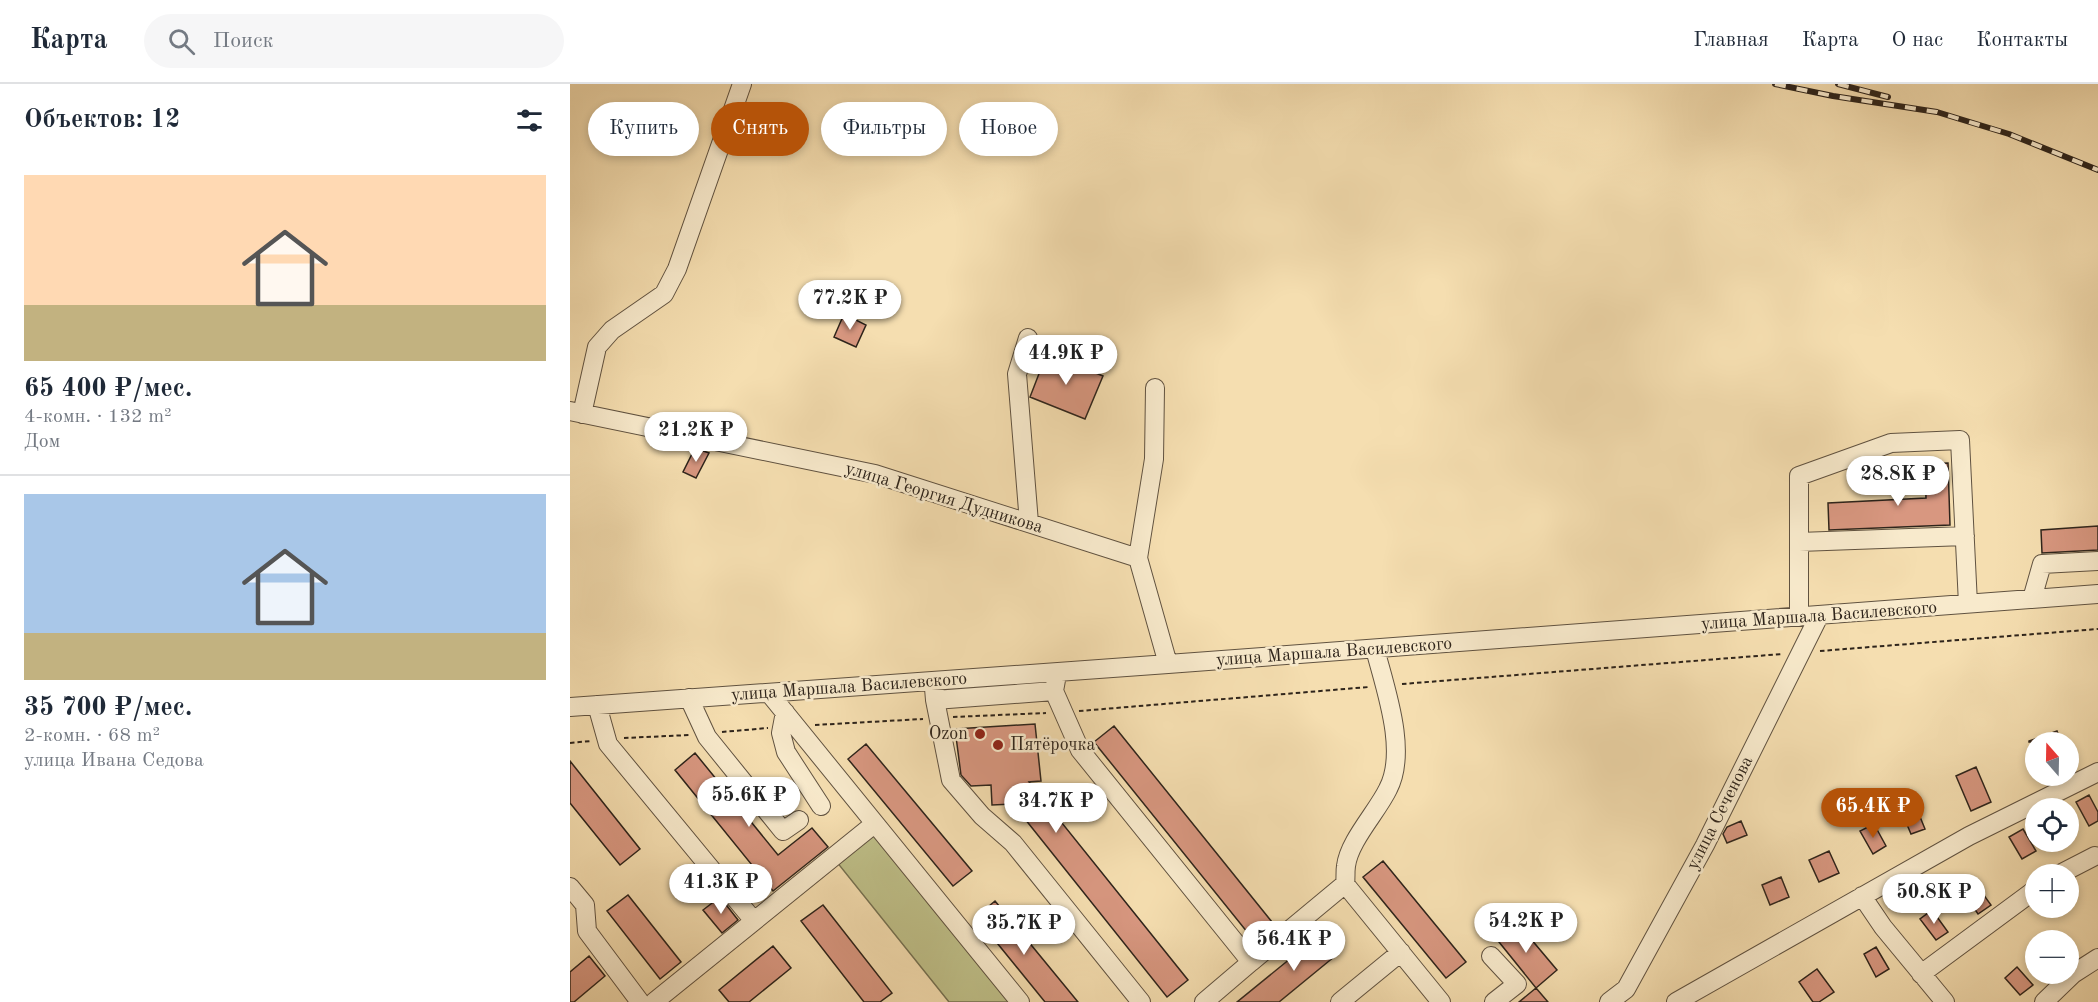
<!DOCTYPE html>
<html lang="ru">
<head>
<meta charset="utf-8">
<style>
  body { margin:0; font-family:"Old Standard TT",serif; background:#f6f6f7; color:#1f2937; height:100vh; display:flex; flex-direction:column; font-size:22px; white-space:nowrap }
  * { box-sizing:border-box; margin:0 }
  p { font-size:20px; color:#747a83 }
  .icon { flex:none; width:33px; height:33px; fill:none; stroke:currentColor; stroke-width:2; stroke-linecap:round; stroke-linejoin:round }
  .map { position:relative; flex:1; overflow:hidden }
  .panel { display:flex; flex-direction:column; background:#fff; width:570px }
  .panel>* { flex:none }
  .hud { position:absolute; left:18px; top:18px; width:570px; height:54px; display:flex; gap:12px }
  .needle { width:39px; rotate:340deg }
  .controls { position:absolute; left:1455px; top:648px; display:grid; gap:12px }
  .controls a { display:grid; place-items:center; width:54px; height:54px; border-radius:50%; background:#fff; box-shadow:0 3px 9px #0003; font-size:30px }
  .price { position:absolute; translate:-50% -51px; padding:0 14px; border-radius:21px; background:#fff; color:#222; font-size:20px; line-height:39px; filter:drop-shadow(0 2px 3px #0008) }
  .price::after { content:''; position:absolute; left:50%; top:36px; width:18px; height:14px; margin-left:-9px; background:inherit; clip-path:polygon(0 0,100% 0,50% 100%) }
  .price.on { background:#b45309; color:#fff }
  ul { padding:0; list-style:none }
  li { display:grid; align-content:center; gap:12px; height:318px; padding:0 24px }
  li+li { border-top:2px solid #e0e1e3 }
  li span { display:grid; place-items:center; height:186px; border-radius:0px; color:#555 }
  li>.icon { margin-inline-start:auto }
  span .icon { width:108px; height:108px; fill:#fffc; stroke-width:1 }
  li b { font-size:26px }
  h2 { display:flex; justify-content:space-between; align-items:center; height:72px; padding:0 24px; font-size:26px }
  .tag { padding:0 21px; border-radius:27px; background:#fff; box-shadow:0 3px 9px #0003; font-size:21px; line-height:54px }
  .tag.on { background:#b45309; color:#fff }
  header { display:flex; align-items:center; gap:36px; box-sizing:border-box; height:84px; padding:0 30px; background:#fff; border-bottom:2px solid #e0e1e3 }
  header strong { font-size:28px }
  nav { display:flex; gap:33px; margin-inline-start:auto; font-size:21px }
  .search { width:420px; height:54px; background:#f6f6f7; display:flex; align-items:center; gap:15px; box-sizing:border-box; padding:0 21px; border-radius:33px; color:#747a83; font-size:22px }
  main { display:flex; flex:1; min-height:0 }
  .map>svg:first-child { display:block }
  .green { fill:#bfc089; stroke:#767252; stroke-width:1.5 }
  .building { fill:#d89780; stroke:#2e241b; stroke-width:1.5 }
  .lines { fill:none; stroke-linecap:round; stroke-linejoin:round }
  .minor-casing { stroke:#605240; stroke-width:20 }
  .path { stroke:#2e241b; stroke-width:2; stroke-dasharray:4.5 3; stroke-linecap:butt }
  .minor { stroke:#f8eacc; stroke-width:18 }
  .rail-casing { stroke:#2e241b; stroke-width:6 }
  .rail { stroke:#f8eacc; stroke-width:4; stroke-dasharray:11; stroke-linecap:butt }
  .poi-dot { fill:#8f2418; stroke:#f8eacc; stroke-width:2 }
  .labels { text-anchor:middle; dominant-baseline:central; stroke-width:5; stroke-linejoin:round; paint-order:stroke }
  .street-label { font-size:18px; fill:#2e241b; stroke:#f8eacc }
  .poi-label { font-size:18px; fill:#2e241b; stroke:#f8eacc; text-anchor:end }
</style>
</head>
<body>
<header>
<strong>Карта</strong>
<div class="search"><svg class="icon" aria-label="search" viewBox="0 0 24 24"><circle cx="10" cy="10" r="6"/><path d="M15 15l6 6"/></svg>Поиск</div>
<nav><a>Главная</a><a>Карта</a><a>О нас</a><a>Контакты</a></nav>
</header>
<main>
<section class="panel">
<h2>Объектов: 12<svg class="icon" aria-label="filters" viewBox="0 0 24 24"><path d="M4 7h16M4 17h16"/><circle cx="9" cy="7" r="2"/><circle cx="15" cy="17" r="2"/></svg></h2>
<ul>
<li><span style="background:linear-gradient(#ffd9b3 70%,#c2b280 0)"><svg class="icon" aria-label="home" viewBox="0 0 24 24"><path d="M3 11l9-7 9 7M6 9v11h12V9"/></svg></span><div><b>65 400 ₽/мес.</b><p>4-комн. · 132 m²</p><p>Дом</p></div></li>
<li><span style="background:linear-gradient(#a9c7e8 75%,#c2b280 0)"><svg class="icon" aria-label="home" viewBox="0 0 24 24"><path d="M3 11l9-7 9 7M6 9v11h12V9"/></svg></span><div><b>35 700 ₽/мес.</b><p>2-комн. · 68 m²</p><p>улица Ивана Седова</p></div></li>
</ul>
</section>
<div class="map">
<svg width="1528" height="918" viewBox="0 0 1528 918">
  <rect width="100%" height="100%" fill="#f5deb0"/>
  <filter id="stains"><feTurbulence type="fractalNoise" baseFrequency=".00333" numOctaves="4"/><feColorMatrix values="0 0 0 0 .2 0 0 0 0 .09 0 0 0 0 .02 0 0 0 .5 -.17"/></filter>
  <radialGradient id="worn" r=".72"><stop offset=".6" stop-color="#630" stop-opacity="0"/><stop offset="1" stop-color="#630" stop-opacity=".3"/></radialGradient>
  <path class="green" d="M303,749L440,918H379L266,777Z"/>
  <path class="building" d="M274,230L296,241L286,263L264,253Z
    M477,269L533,292L515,335L460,313Z
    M125,364L139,369L126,394L113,388Z
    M1378,379L1380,441L1259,446L1258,419L1356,414L1355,380Z
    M1528,442V466L1472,469L1471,446Z
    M465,640L471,697L459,698L618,896L597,913L443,720L422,721L421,701L401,702L391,691L385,645Z
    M544,642L706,843L686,859L524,658Z
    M1487,647L1491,658H1459V657Z
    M296,660L402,787L383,802L278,675Z
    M125,669L208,771L242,744L258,763L203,807L105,686Z
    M0,677L70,765L50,781L0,719Z
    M1406,683L1421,718L1401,727L1386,692Z
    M1519,711L1528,728V737L1519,742L1506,718Z
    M1344,718L1355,745L1341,750L1330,724Z
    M1171,737L1177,751L1157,759L1153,750L1157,743Z
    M1304,740L1316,762L1303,770L1290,747Z
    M1453,745L1466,767L1452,775L1439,753Z
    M1259,767L1269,789L1249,798L1239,776Z
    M813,777L896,878L876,894L793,793Z
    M1211,793L1219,813L1200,821L1192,801Z
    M1405,799L1421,821L1408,830L1393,808Z
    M58,811L111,878L90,895L37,827Z
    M150,813L168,836L152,849L133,826Z
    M425,817L508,918H475L406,833Z
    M253,821L322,909L310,918H294L231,837Z
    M1362,826L1378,848L1366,856L1350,835Z
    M945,836L987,886L966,904L925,853Z
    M753,848L770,868L709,918H667Z
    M203,862L221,884L179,918H159L149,906Z
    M1306,863L1319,885L1306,893L1294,870Z
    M19,872L35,892L4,918H0V888Z
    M1447,883L1463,901L1450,911L1435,894Z
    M1247,885L1264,908L1249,918H1243L1229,898Z
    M966,904L978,918H949Z"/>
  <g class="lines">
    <g class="minor-casing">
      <path id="minor" d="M458,254L447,290L459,439
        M0,327L305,390L568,474L598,580
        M12,330L27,263L42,246L94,210L107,185L172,0
        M1229,458L1395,452
        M568,474L584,375L585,304
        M1462,515L1472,480L1528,477
        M1229,533V392L1321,359L1390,356L1398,520
        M364,604L365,616L484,607L486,596
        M484,607L510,666L681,878L775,800L871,918
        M199,609L450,918
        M119,614L137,653L213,747L229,736
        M365,616L381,696L412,732L443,759L571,918
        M27,621L38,660L184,837
        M0,623L598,580L1528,510
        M215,628L211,649L216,668L251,722
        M1490,790L1525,772
        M775,800C776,794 775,788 776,782C779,757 807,728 818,705C838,667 815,604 805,565
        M0,803L15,821L17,847L70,918
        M1292,812L1313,843L1375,918
        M921,872L947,900L924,918
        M1351,890L1466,805
        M84,918L298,745
        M634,918L681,878
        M770,918L831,868
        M1039,918L1056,905L1135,761L1249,532
        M1106,918L1399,752L1528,688
        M1474,918L1503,890L1528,874"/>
    </g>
    <path class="path" d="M1250,567L1528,545
      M832,600L1212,570
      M509,627L799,603
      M383,633L476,629
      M245,641L353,635
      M152,648L198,644
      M54,654L120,651
      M0,659L21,657"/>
    <use href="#minor" class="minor"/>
    <g class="rail-casing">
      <path id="rail" d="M1205,0L1263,12L1367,28L1439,50L1528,86
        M1268,0L1318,13"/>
    </g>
    <use href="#rail" class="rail"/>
  </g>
  <g class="poi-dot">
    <circle cx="410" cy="650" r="6"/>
    <circle cx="428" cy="661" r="6"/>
  </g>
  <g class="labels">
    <g class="street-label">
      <text transform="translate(374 414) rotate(17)">улица Георгия Дудникова</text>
      <text transform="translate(1249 532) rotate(-4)">улица Маршала Василевского</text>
      <text transform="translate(764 568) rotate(-4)">улица Маршала Василевского</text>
      <text transform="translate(279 603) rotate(-4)">улица Маршала Василевского</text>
      <text transform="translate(1150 729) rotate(-63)">улица Сеченова</text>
    </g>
    <g class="poi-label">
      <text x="398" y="650">Ozon</text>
      <text x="440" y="661" text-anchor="start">Пятёрочка</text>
    </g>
  </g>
  <rect width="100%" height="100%" filter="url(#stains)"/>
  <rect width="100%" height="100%" fill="url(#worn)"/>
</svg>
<div class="controls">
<a><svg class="needle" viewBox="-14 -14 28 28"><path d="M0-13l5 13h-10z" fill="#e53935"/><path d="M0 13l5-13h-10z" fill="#747a83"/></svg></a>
<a><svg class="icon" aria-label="locate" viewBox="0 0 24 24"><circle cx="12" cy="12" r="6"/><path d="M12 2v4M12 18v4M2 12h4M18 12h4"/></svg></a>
<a>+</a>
<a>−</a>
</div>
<b class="price" style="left:280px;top:247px">77.2K ₽</b>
<b class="price" style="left:496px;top:302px">44.9K ₽</b>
<b class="price" style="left:126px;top:379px">21.2K ₽</b>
<b class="price" style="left:1328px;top:423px">28.8K ₽</b>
<b class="price" style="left:179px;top:744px">55.6K ₽</b>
<b class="price" style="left:486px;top:750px">34.7K ₽</b>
<b class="price on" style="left:1303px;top:755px">65.4K ₽</b>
<b class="price" style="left:151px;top:831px">41.3K ₽</b>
<b class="price" style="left:1364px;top:841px">50.8K ₽</b>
<b class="price" style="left:956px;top:870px">54.2K ₽</b>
<b class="price" style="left:454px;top:872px">35.7K ₽</b>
<b class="price" style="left:724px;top:888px">56.4K ₽</b>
<div class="hud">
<a class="tag">Купить</a>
<a class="tag on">Снять</a>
<a class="tag">Фильтры</a>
<a class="tag">Новое</a>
</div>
</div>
</main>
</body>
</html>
